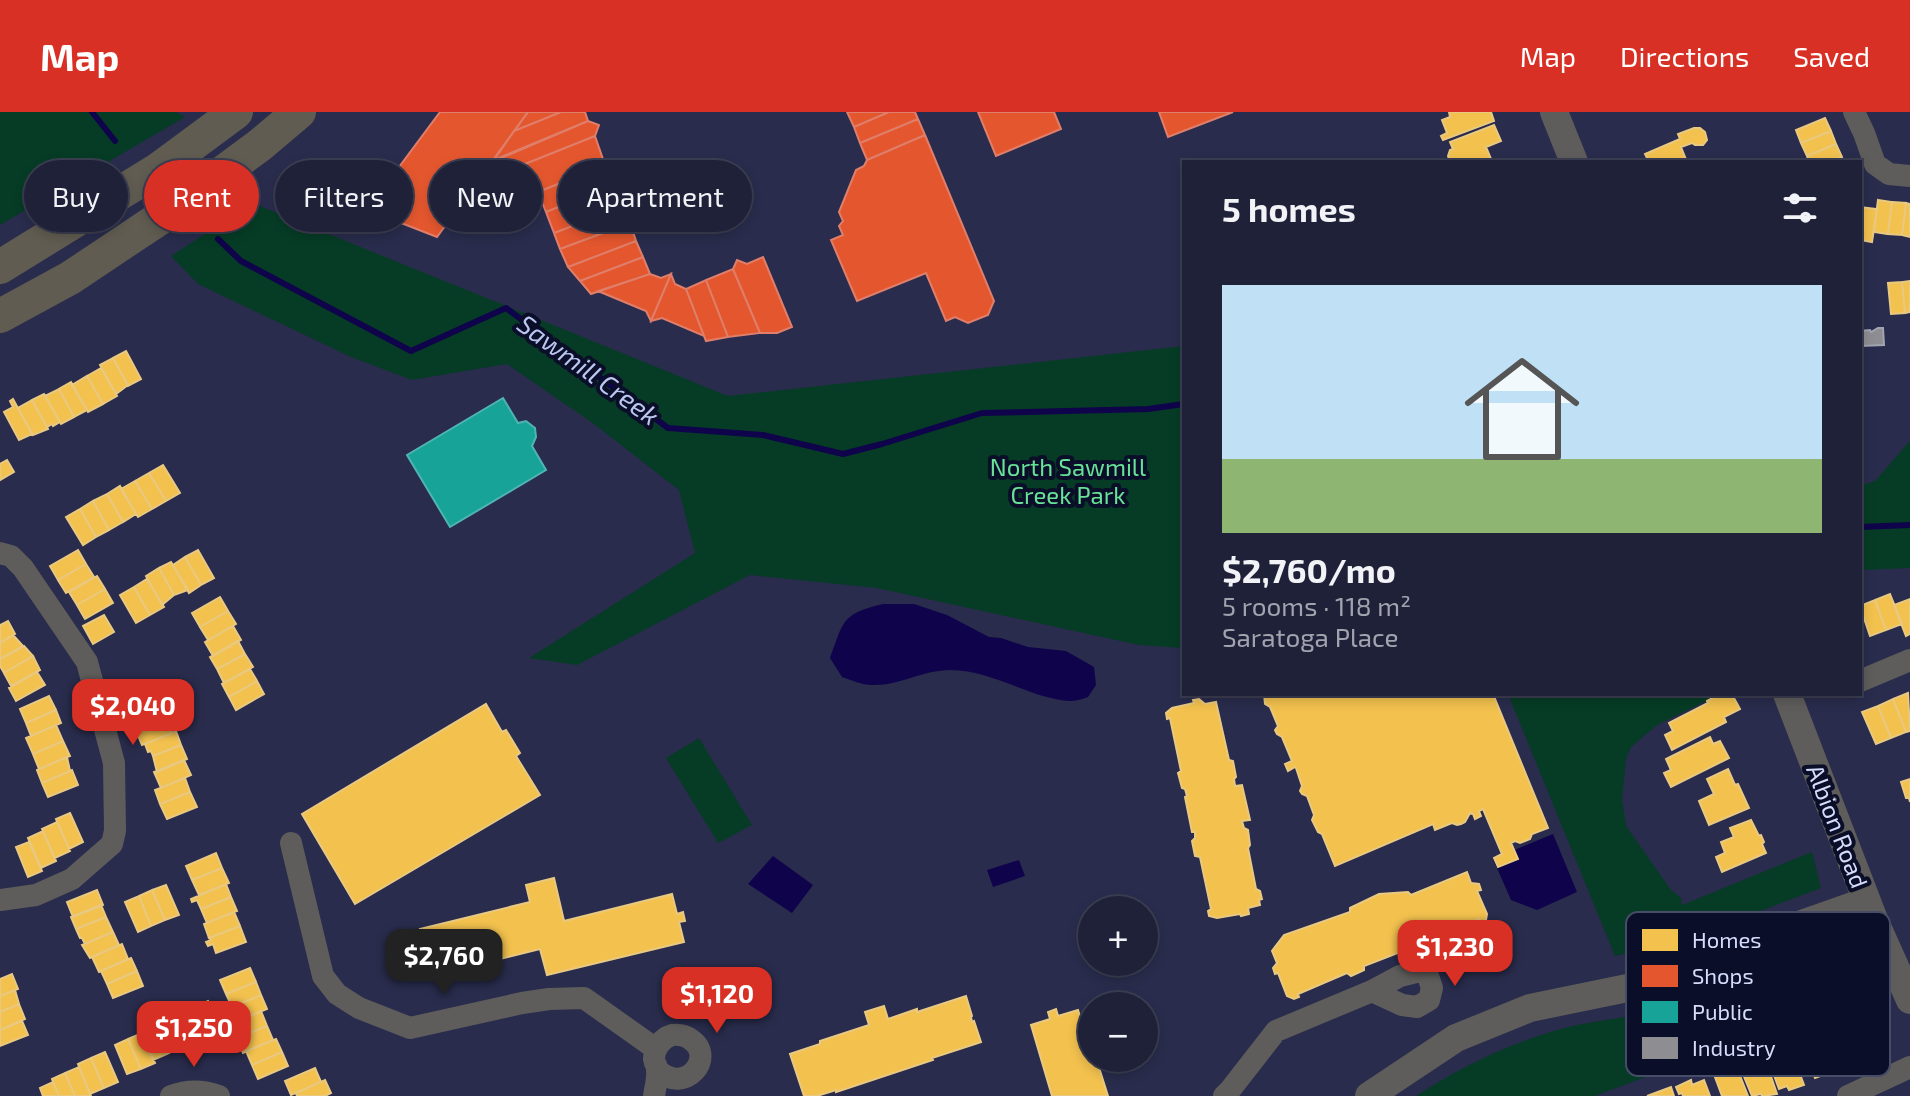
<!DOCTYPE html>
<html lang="en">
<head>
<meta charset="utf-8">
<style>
  body { margin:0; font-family:"Exo 2",sans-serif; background:#2c2e44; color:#f1f3f6; height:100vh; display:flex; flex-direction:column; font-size:30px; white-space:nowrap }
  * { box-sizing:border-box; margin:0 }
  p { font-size:26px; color:#a1a3ae }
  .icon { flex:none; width:44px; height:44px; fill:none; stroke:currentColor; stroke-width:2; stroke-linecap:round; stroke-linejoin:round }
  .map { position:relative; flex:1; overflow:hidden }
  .drawer { position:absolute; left:1182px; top:48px; width:680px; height:536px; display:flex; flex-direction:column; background:#1f2139; border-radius:0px; box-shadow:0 4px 12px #0003,0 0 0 2px #3c3e53 }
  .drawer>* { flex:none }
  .banner { position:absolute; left:24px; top:48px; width:760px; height:72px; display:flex; gap:16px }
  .buttons { position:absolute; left:1078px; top:784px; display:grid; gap:16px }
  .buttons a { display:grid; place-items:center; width:80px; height:80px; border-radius:50%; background:#1f2139; box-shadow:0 4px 12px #0003,0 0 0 2px #3c3e53; font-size:40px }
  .price { position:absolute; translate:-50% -68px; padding:0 18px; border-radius:16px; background:#d93025; color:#fff; font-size:26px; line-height:52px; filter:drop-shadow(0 2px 4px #0008) }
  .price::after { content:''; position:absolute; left:50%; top:48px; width:24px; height:18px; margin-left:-12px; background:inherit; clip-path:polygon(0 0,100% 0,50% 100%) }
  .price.selected { background:#222; color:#fff }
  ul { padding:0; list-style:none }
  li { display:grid; align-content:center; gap:16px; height:424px; padding:0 40px }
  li+li { border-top:2px solid #3c3e53 }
  li span { display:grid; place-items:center; height:248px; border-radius:0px; color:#555 }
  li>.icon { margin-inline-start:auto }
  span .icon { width:144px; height:144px; fill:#fffc; stroke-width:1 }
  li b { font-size:34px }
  h2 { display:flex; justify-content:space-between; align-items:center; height:96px; padding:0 40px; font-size:34px }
  .pill { padding:0 28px; border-radius:36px; background:#1f2139; box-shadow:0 4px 12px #0003,0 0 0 2px #3c3e53; font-size:28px; line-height:72px }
  .pill.selected { background:#d93025; color:#fff }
  header { display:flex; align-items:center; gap:48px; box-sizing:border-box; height:112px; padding:0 40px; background:#d93025; color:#fff }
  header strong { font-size:38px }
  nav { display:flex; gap:44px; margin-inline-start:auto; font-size:28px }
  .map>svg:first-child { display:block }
  .green { fill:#063c25 }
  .water { fill:#0f044b }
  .homes { fill:#f2c14e; stroke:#e9c982; stroke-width:2 }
  .shops { fill:#e4572e; stroke:#df7f6b; stroke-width:2 }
  .public { fill:#17a398; stroke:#50b4b5; stroke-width:2 }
  .industry { fill:#8d8d92; stroke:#a2a5b1; stroke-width:2 }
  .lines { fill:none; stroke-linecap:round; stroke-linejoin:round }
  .stream { stroke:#0f044b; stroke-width:6 }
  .minor { stroke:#5e5d5b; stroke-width:22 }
  .tertiary { stroke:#5e5d5b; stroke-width:28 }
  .primary { stroke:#605c51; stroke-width:34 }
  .labels { text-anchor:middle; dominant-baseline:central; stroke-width:8; stroke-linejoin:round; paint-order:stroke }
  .park-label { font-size:24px; fill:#68e297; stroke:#0b0e28 }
  .street-label { font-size:24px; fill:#d4dcfa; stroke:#0b0e28 }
  .water-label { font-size:26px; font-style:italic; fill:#bbc6f1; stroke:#0b0e28 }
  .key { fill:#0b0e28; stroke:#474c67; stroke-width:2 }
  .key-label { font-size:22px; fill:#d4dcfa }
</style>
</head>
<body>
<header>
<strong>Map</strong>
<nav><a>Map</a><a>Directions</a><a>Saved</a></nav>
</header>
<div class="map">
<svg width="1910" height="984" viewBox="0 0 1910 984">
  <rect width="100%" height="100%" fill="#292c4c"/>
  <path class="green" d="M0,0H176L185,5L0,113Z
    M252,91L728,284L1184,234V536L1139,533L877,476L750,463L577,553L529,546L695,441L679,378L594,312L507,252L412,268L351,245L198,172L171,144Z
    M1910,329V456L1860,458V374L1875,369Z
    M1508,582H1720L1657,613L1631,635L1626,647L1622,687L1626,714L1671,778L1681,786L1682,793L1812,740L1821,776L1678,830L1615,844Z
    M699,626L752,713L718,731L666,646Z
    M1830,844L1857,845L1867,854L1876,878L1595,984H1416C1465,952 1520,926 1577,913C1617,905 1658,902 1697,891C1743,879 1786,859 1830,844Z"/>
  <path class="water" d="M883,492H914L947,503L989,525L1001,526L1028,535L1066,539L1094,555L1096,573L1088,585C1083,587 1076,589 1070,589C1031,587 993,558 950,558C923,558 899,574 872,573C862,573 851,568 842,565L830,546C844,509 841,502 883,492Z
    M1553,722L1577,780L1537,798L1511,788L1493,747Z
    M773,744L813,773L792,801L748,772Z
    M1019,748L1025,764L993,775L987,758Z"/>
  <path class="homes" d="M1449,0H1491L1494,9L1443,28L1441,24L1447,21L1442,8L1450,5Z
    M1825,6L1831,19L1801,31L1796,18Z
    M1494,13L1501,29L1486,35L1491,47L1485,50H1450L1448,44L1450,38L1453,37L1450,30Z
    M1694,16H1700L1705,20L1707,28L1703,33H1695L1692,31L1681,35L1687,50H1649L1645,42L1680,27L1678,22Z
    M1831,19L1836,32L1807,44L1801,31Z
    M1836,32L1842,45L1830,50H1809L1807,44Z
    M1878,88L1892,90L1888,122L1874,120Z
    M1892,90L1906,91L1902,123L1888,122Z
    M1906,91L1910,92V125L1902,123Z
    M1860,95L1877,97L1872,130L1860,128Z
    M1910,169V200L1905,201L1902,170Z
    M1902,170L1905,201L1891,202L1888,171Z
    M126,239L141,267L128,274L113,246Z
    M113,246L128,273L116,282L100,253Z
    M101,256L117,284L103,292L87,264Z
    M87,264L103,292L88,300L72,273Z
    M71,270L87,298L74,305L59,277Z
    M59,277L74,305L61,312L45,284Z
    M44,282L60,310L53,314L52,312L47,315L32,288Z
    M13,287L32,322L19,328L4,300L13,295L10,289Z
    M32,288L48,317L33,323L18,296Z
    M7,348L14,360L0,368V352Z
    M163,353L180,381L166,389L149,361Z
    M149,361L166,389L152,397L135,369Z
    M135,369L152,397L138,405L121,377Z
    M120,374L136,402L123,410L107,382Z
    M107,382L123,410L109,418L93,389Z
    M93,389L109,418L96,425L80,397Z
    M80,397L96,425L83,433L66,405Z
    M78,438L86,452L58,468L50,454Z
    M198,438L214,466L201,473L185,445Z
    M185,445L201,473L189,481L173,453Z
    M171,450L188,478L174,483L159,456Z
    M86,452L94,465L66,481L58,468Z
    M159,456L174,483L162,493L146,464Z
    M97,464L105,477L77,493L69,480Z
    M147,467L164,495L150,503L134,475Z
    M134,475L150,503L136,511L120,483Z
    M105,477L113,491L85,507L77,493Z
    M1890,482L1902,512L1886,518L1875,488Z
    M220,485L228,499L200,515L192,501Z
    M1910,487V522L1906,524L1894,493Z
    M1875,488L1886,518L1870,524L1860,494Z
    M228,499L236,512L208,528L200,515Z
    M104,503L114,520L93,532L83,514Z
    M8,509L15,522L0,531V513Z
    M233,514L241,528L213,544L205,530Z
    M13,523L23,534L0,547V531Z
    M238,529L245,542L217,557L210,545Z
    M24,534L33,544L4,561L0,554V547Z
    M245,542L253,555L224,571L217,557Z
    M33,544L40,558L11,574L4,561Z
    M250,557L257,569L229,585L222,572Z
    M37,560L45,573L16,589L9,576Z
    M257,569L264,582L236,598L229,585Z
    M1908,581L1910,619L1906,620L1893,587Z
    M1264,582H1493L1548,716L1532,722L1530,727L1520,731L1515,729L1511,731L1518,747L1498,755L1494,746L1502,742L1483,697L1479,699L1481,704L1475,707L1473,702L1470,701L1465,710L1461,712L1457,713L1452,711L1435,718L1433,712L1335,754L1322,722L1318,720L1312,708L1314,703L1307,684L1302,682L1300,679L1302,674L1296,656L1295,655L1288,659L1285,652L1292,649L1282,625L1277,622L1275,618L1278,614L1270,595L1265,592Z
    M1720,582H1741L1734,586L1740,597L1724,605L1726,610L1672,638L1665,623L1673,619L1669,611L1708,591L1707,589Z
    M49,584L56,598L26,611L20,597Z
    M1199,587L1205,592L1216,590L1229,648L1233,649L1236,665L1234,667L1235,674L1242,673L1250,708L1242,709L1244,716L1248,718L1250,733L1248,736L1256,777L1260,779L1262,787L1259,788L1260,793L1248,796L1249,802L1241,804L1240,802L1217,806L1209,804L1208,799L1211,797L1200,745L1195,744L1192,729L1195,726V720H1192L1185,685L1187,684L1185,677L1182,676L1178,661L1181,659L1170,606L1167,607L1166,601L1172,596L1194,591L1193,588Z
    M1893,587L1906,620L1891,626L1878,594Z
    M160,592L166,606L136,619L130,604Z
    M486,592L502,620L506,618L520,641L516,644L540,683L355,792L302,702Z
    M1878,594L1891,626L1876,632L1862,600Z
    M56,598L61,611L31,624L26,611Z
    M166,606L172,621L142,633L136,619Z
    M56,613L63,629L33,642L26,626Z
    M176,619L181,633L153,644L151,639L148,640L145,632Z
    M1710,625L1713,632L1720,629L1729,646L1671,675L1664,661L1671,658L1666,647Z
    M63,629L70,644L39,657L33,642Z
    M181,633L187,647L157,660L153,644Z
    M67,645L70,659L42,671L37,658Z
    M184,648L191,663L161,676L154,660Z
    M1728,657L1735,673L1738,672L1749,696L1709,713L1699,689L1714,682L1707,667Z
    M72,658L78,673L48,685L42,671Z
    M185,666L190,680L160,692L155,678Z
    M1910,667V690L1909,686H1906L1901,670Z
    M190,680L197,695L167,707L160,692Z
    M70,701L83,730L69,737L56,707Z
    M1751,708L1759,724L1761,723L1764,730L1762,732L1766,741L1722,760L1716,745L1725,741L1721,730L1734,725L1730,716Z
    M57,710L70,739L55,746L42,717Z
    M43,719L56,749L41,756L28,726Z
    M29,730L42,759L28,765L16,735Z
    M216,741L222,756L192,768L186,754Z
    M222,756L229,771L199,783L192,768Z
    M1467,760L1471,771L1479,772L1481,778L1477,779L1487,802L1486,808L1480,810L1479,807L1429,827V832L1416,837L1413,835L1364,854V858L1351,864L1347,861L1298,882L1299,885L1294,887L1287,884L1278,861L1275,862L1273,856L1277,851L1272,839L1284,823L1350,800V796L1379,782L1408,780L1411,783Z
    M554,766L564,809L672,782L677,802L683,800L685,809L679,810L684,830L547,863L540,837L432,864L427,845L421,846L419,838L425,837L420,817L530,790L526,773Z
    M226,772L231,785L201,797L197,788L192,790L191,787Z
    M166,773L179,803L165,808L152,778Z
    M97,778L103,793L73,805L67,790Z
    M152,778L165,808L151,814L139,784Z
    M139,784L151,814L138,820L125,790Z
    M231,785L237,799L207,811L201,797Z
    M101,793L106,805L76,817L71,805Z
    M234,800L240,814L209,826L204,812Z
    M106,805L113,820L85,832L82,826H80L76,817Z
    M240,814L246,830L216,841L213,832L208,834L206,830L211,828L209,826Z
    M113,820L119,833L90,846L82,833Z
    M122,832L128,847L99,860L92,845Z
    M131,846L137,859L107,872L101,859Z
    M250,856L256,870L226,882L220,868Z
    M137,859L143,874L113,886L107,872Z
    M12,862L18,877L0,884V867Z
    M256,870L261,883L232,895L226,882Z
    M15,878L19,892L0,900V884Z
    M261,883L267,897L237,909L232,895Z
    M966,884L972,904L971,905L972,910L974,909L981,930L932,946L933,948L836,980V978L817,984H804L790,942L820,932V929L869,913L865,900L884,894L888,907L917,897V900Z
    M208,889L221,919L207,925L195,895Z
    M19,892L25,907L0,918V900Z
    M1056,897L1058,904L1078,898L1088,929L1090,928L1092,934V946H1096L1108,984H1052L1031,913L1050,907L1048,900Z
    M196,899L209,928L195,933L183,904Z
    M261,899L267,914L237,926L231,912Z
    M183,904L195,933L181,939L170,909Z
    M168,907L180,936L167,942L155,912Z
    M22,909L28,923L0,934V918Z
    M155,912L167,942L153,948L141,918Z
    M267,914L273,928L243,941L237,926Z
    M142,921L155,951L141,957L128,927Z
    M128,927L141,957L127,962L115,933Z
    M276,927L282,940L252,953L246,939Z
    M1817,927L1829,961L1815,966L1813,961L1804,964L1795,939L1804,936L1803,933Z
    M1790,936L1804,973L1789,978L1787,974L1779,977L1767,944Z
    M105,940L118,970L104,976L91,946Z
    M282,940L288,954L258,967L252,953Z
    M91,946L104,976L90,982L78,952Z
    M1766,950L1777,982L1762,984L1761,982L1752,984L1743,962L1752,959L1751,956Z
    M79,955L90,982L91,984H75L65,961Z
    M315,956L321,970L291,983L285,969Z
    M1737,956L1748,984H1722L1715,965Z
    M65,961L75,984H59L52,967Z
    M325,968L331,981L325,984H297L296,981Z
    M1691,968L1692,973L1704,968L1710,984H1683L1682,981L1679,982L1676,975Z
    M53,970L59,984H43L40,976Z
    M1671,975L1674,984H1647Z"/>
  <path class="shops" d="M440,0H528L437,125L378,102L376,86Z
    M528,0H561L514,19Z
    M561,0H585L588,9L494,48L514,19Z
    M847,0H889L854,15Z
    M889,0H915L918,7L860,31L854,15Z
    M978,0H1054L1061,17L996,44Z
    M1159,0H1233L1168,25Z
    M918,7L925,23L867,48L860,31Z
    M588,9L599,13L595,24L525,52L494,49Z
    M925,23L994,189L988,203L968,211L955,205L946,209L926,161L857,189L831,128L843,123L839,114L843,109L839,100L856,58L864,54L867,48Z
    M595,24L605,53L538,80L525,52Z
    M605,53L613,73L546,100L538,80Z
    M613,73L623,95L554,121L546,100Z
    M623,95L634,100L630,111L560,137L554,121Z
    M630,111L636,129L568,155L560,137Z
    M636,129L643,145L580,169L568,155Z
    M643,145L650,162L591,182L580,169Z
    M763,145L792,215L777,221H760L733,157L737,148L747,152Z
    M733,157L760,221L728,225L706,168Z
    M650,162L661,166L671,162L651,209L646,199L598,179Z
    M671,162L675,172L686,177L704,224L662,206L651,209Z
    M706,168L728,225L706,229L686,177Z"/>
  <path class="public" d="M503,286L518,311L526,309L535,316L536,325L532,334L546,358L450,415L407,343Z"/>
  <path class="industry" d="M1878,216H1883L1884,233L1860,234V219L1870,218L1871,220Z"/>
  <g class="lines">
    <path class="stream" d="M92,0L115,29
      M218,127L241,149L411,239L506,196L668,316L763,323L843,342L882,332L982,301L1148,297L1184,292
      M1860,415L1910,413"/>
    <path class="minor" d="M1854,0L1864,21L1875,52L1889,62L1910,64
      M0,441L11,444L23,456L87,550L114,651L115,719L112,732L72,767L36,783L0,788
      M1860,569L1910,548
      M291,731L323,864L337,882L359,896L410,916L522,891L549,887L584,886L656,937
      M171,984C187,978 203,978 219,984
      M654,984C655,976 658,967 657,959C657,950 655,955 654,947C654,936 662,926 672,923C679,922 685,923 690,927C718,945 684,984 658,958
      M1224,984L1230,978L1276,919L1372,879L1400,864L1420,859L1428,864L1432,876L1429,888L1417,895L1402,893L1372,879
      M1848,984L1910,955"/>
    <path class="tertiary" d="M1554,0L1574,50
      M1787,582L1875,810L1910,888
      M1654,868L1696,849L1867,789
      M1369,984L1456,926L1530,896L1642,873L1700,871L1851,820L1875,810"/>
    <path class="primary" d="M0,155L159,57L236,0
      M0,204L70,166L175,96L260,33L299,0"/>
  </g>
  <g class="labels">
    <g class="park-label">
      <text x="1068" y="354">North Sawmill<tspan x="1068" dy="28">Creek Park</tspan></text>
    </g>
    <g class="street-label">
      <text transform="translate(1838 714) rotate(69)">Albion Road</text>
    </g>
    <g class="water-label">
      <text transform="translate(589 257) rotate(36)">Sawmill Creek</text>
    </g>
  </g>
  <rect x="1626" y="800" width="264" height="164" rx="12" class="key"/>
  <rect x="1642" y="817" width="36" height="22" fill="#f2c14e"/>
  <rect x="1642" y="853" width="36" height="22" fill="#e4572e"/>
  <rect x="1642" y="889" width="36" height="22" fill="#17a398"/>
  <rect x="1642" y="925" width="36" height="22" fill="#8d8d92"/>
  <g class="key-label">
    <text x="1692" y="836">Homes</text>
    <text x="1692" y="872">Shops</text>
    <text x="1692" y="908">Public</text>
    <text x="1692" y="944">Industry</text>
  </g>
</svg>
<div class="buttons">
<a>+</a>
<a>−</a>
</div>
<b class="price" style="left:133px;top:635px">$2,040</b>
<b class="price" style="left:1455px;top:876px">$1,230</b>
<b class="price selected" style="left:444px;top:885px">$2,760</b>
<b class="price" style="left:717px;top:923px">$1,120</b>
<b class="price" style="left:194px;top:957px">$1,250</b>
<div class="banner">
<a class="pill">Buy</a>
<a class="pill selected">Rent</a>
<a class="pill">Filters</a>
<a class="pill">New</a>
<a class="pill">Apartment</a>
</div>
<section class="drawer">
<h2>5 homes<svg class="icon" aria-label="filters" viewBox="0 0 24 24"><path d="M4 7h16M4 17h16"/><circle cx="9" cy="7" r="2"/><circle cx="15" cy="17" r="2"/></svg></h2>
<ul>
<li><span style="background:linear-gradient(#bfe0f5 70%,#8fb573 0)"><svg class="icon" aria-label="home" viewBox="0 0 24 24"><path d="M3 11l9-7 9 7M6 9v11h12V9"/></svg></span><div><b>$2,760/mo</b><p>5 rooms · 118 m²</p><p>Saratoga Place</p></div></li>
</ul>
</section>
</div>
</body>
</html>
